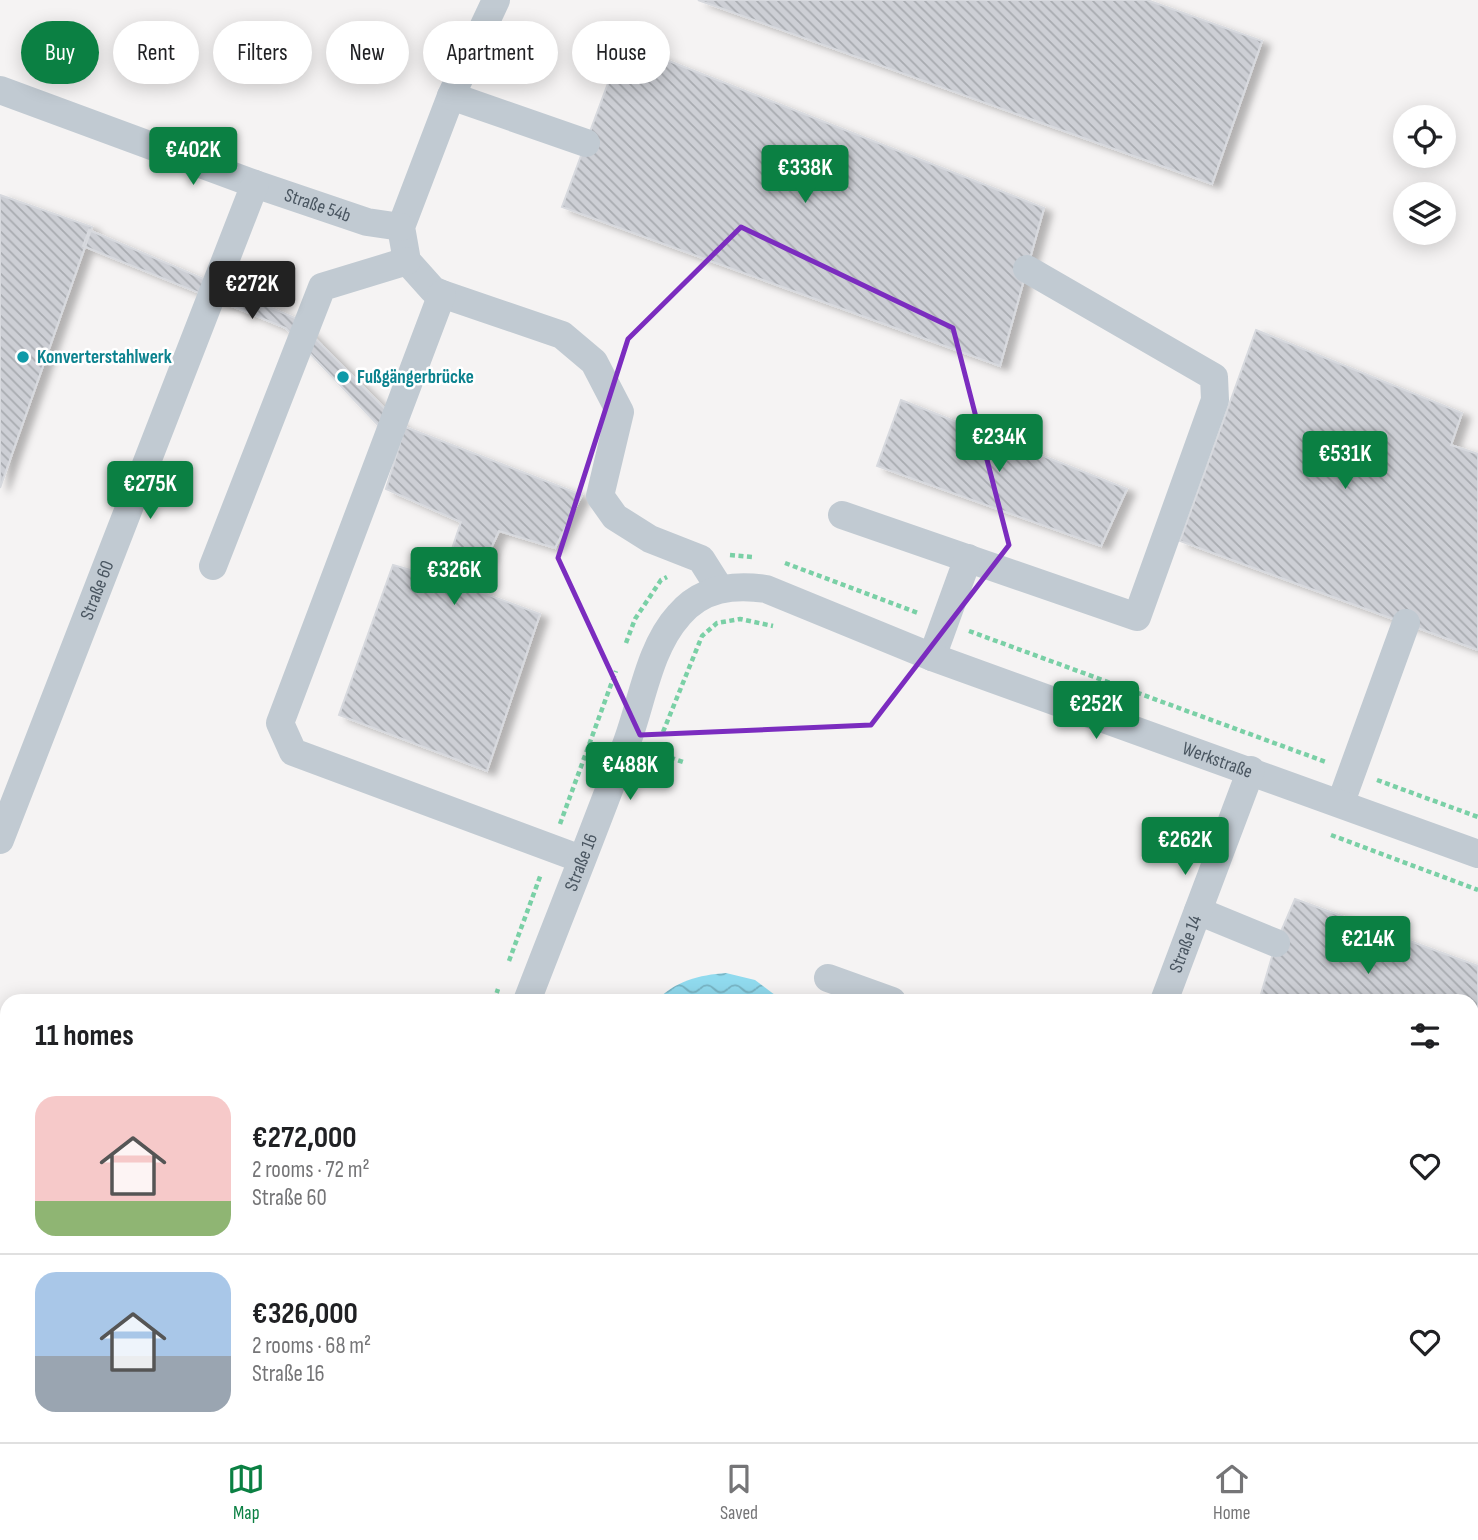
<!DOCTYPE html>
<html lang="en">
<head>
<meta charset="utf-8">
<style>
  body { margin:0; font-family:"Sofia Sans Condensed",sans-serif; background:#f6f6f6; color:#202124; height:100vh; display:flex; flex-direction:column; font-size:26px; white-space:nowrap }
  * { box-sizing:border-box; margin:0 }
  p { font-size:23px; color:#757577 }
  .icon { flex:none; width:38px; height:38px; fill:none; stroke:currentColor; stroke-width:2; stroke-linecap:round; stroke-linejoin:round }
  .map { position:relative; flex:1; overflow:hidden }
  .drawer { position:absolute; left:0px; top:994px; width:1479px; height:448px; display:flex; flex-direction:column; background:#fff; border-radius:21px 21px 0 0; box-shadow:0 4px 18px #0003 }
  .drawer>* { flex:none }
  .top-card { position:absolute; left:21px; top:21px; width:700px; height:63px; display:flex; gap:14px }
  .buttons { position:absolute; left:1393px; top:105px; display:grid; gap:14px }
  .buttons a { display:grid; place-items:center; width:63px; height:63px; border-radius:50%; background:#fff; box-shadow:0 4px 18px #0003; font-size:35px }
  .price { position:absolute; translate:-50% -60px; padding:0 16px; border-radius:7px; background:#0b8043; color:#fff; font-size:23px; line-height:46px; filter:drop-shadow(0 2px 4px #0008) }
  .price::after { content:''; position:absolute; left:50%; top:42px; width:21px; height:16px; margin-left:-10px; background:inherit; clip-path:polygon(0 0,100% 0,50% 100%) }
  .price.current { background:#222; color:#fff }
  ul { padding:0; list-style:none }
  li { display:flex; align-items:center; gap:21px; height:175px; padding:0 35px }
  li+li { border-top:2px solid #e0e0e0 }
  li span { display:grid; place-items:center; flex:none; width:196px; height:140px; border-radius:21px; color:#555 }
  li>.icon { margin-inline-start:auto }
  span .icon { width:84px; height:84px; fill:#fffc; stroke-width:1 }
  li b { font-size:30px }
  h2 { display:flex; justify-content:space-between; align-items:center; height:84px; padding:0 35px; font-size:30px }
  .chip { padding:0 24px; border-radius:32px; background:#fff; box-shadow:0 4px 18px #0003; font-size:24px; line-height:63px }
  .chip.current { background:#0b8043; color:#fff }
  .dock { display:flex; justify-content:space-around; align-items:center; height:98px; border-top:2px solid #e0e0e0; background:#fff; font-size:19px; color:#757577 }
  .dock a { display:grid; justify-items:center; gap:4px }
  .dock .current { color:#0b8043 }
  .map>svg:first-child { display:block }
  .commercial { fill:#fdf9ef }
  .water { fill:url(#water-waves) }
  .building { fill:url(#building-back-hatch); stroke:#d7d9de; stroke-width:2; filter:url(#shadow) }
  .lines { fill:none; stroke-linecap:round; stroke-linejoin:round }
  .path { stroke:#7ad0a6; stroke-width:4.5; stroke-dasharray:5 3.5; stroke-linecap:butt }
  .minor { stroke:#c1cad2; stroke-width:28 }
  .marked { fill:none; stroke:#7b2cbf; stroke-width:5; stroke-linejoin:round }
  .culture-dot { fill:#0f9aa8; stroke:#fff; stroke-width:2.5 }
  .labels { text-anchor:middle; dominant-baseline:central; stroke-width:5; stroke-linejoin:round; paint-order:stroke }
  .street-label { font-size:19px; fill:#4a5661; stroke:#fff }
  .culture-label { font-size:19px; font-weight:bold; fill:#0d838f; stroke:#fff; text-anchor:start }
</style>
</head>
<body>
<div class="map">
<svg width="1478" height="1442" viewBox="0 0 1478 1442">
  <defs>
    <pattern id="water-waves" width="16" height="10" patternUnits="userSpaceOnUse" patternTransform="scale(1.75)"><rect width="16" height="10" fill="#90daee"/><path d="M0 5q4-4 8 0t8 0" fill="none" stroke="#78b4c4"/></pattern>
    <pattern id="building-back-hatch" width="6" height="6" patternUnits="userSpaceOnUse" patternTransform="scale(1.75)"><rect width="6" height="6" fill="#cdcfd5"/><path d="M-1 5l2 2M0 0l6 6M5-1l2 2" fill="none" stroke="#a8abb0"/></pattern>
    <filter id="shadow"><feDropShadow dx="8" dy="4.5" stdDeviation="3.5" flood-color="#0004"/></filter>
  </defs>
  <rect width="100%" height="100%" fill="#f5f3f3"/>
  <path class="commercial" d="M923,1435H989L1007,1442H920Z"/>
  <path class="water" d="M726,973L755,980L783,1001H656C675,981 699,975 726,973Z"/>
  <path class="building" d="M698,0H1147L1262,41L1212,184Z
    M623,43L1044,208L1000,366L562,207Z
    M0,195L92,227L0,488Z
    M89,230L295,318L403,427L396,444L286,328L83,246Z
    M1256,330L1462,413L1451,445L1478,454V650L1180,541Z
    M901,400L1127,489L1101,546L877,466Z
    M405,427L582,495L555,548L499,531L472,589L540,614L487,771L339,715L393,565L442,579L461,522L386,489Z
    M1295,899L1478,966V1213L1472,1210V1001H1259L1276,943Z
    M0,1178L7,1180V1225L0,1245Z
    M1472,1232L1478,1235V1292L1472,1290Z
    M722,1435H761L782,1442H720Z
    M1086,1435H1169L1166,1442H1084Z"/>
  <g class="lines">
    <path class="path" d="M730,555L753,557
      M785,563L918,613
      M969,631L1326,762
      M626,643L635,619L661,580L667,577
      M663,732L702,636L717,623L740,619L773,626
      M654,752L683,762
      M1377,780L1478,817
      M560,824L616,671
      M1331,835L1478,890
      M509,961L541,874
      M494,1001L498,989
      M395,1442L398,1435"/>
    <g class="minor">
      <path d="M496,0L451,96L401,227L407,261L433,290L442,294L562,335L594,362L620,412L600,496L615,517L650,539L701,559L720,589"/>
      <path id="s1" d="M0,90L255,184L367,222L401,227"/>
      <path d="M451,96L586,143"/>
      <path d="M442,294L280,723L293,752L581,859"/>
      <path d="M842,515L1137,617L1215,400L1214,377L1027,269"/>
      <path d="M213,566L322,287L407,261"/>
      <path d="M932,657L968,558"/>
      <path d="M1341,802L1406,623"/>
      <path id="s2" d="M0,840L255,184"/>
      <path d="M1198,911L1276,943"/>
      <path d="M828,978L892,1001"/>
      <path id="s3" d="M527,1001C560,915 595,829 627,742C642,702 649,648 679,615C702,588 733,584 766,589L932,657L1478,854"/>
      <path id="s4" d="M1164,1001L1251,770"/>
      <path d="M360,1442L362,1435"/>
      <path d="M887,1442L889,1435"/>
      <path d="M994,1442L996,1435"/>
      <path d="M1215,1442L1217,1435"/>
    </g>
  </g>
  <path class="marked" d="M741,227L953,328L1009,545L871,725L640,735L558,558L628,339Z"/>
  <g class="culture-dot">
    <circle cx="23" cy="357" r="7"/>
    <circle cx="343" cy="377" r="7"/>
  </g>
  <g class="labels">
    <g class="street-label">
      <text stroke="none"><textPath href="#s1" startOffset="338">Straße 54b</textPath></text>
      <text stroke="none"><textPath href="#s2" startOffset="268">Straße 60</textPath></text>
      <text stroke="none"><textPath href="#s3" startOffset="994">Werkstraße</textPath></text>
      <text stroke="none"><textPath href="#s3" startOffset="149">Straße 16</textPath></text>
      <text stroke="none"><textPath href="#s4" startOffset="61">Straße 14</textPath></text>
    </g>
    <g class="culture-label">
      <text x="37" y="357">Konverterstahlwerk</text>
      <text x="357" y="377">Fußgängerbrücke</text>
    </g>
  </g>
</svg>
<div class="buttons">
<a><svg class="icon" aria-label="locate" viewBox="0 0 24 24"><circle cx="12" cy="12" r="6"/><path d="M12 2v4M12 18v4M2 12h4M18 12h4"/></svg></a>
<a><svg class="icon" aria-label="layers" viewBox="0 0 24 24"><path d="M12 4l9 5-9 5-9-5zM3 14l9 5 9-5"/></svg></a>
</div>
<b class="price" style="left:193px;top:187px">€402K</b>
<b class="price" style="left:805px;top:205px">€338K</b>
<b class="price current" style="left:252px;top:321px">€272K</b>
<b class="price" style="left:999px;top:474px">€234K</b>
<b class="price" style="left:1345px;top:491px">€531K</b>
<b class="price" style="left:150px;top:521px">€275K</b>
<b class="price" style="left:454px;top:607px">€326K</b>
<b class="price" style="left:1096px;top:741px">€252K</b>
<b class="price" style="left:630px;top:802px">€488K</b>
<b class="price" style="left:1185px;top:877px">€262K</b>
<b class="price" style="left:1368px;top:976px">€214K</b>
<div class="top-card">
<a class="chip current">Buy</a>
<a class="chip">Rent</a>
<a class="chip">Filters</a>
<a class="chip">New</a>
<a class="chip">Apartment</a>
<a class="chip">House</a>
</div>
<section class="drawer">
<h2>11 homes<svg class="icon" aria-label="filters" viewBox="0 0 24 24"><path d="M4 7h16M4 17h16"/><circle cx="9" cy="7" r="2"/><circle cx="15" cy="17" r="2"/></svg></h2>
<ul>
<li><span style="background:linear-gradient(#f6c9c9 75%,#8fb573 0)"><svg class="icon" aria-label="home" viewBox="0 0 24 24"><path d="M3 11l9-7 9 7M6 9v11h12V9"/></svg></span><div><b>€272,000</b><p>2 rooms · 72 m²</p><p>Straße 60</p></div><svg class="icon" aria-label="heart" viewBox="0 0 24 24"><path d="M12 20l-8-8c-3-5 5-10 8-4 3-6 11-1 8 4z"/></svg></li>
<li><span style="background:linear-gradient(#a9c7e8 60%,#9aa5b1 0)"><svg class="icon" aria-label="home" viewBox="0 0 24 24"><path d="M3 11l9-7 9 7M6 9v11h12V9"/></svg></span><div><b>€326,000</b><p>2 rooms · 68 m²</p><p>Straße 16</p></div><svg class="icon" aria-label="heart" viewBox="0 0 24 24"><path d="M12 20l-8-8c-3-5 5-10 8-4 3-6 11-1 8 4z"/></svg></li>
</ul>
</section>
</div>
<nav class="dock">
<a class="current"><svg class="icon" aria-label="map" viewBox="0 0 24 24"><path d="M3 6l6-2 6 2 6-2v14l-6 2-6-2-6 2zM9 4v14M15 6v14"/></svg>Map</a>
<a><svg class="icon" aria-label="saved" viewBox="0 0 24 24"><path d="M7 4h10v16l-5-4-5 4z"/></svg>Saved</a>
<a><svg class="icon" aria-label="home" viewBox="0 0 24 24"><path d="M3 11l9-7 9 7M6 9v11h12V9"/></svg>Home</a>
</nav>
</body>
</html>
